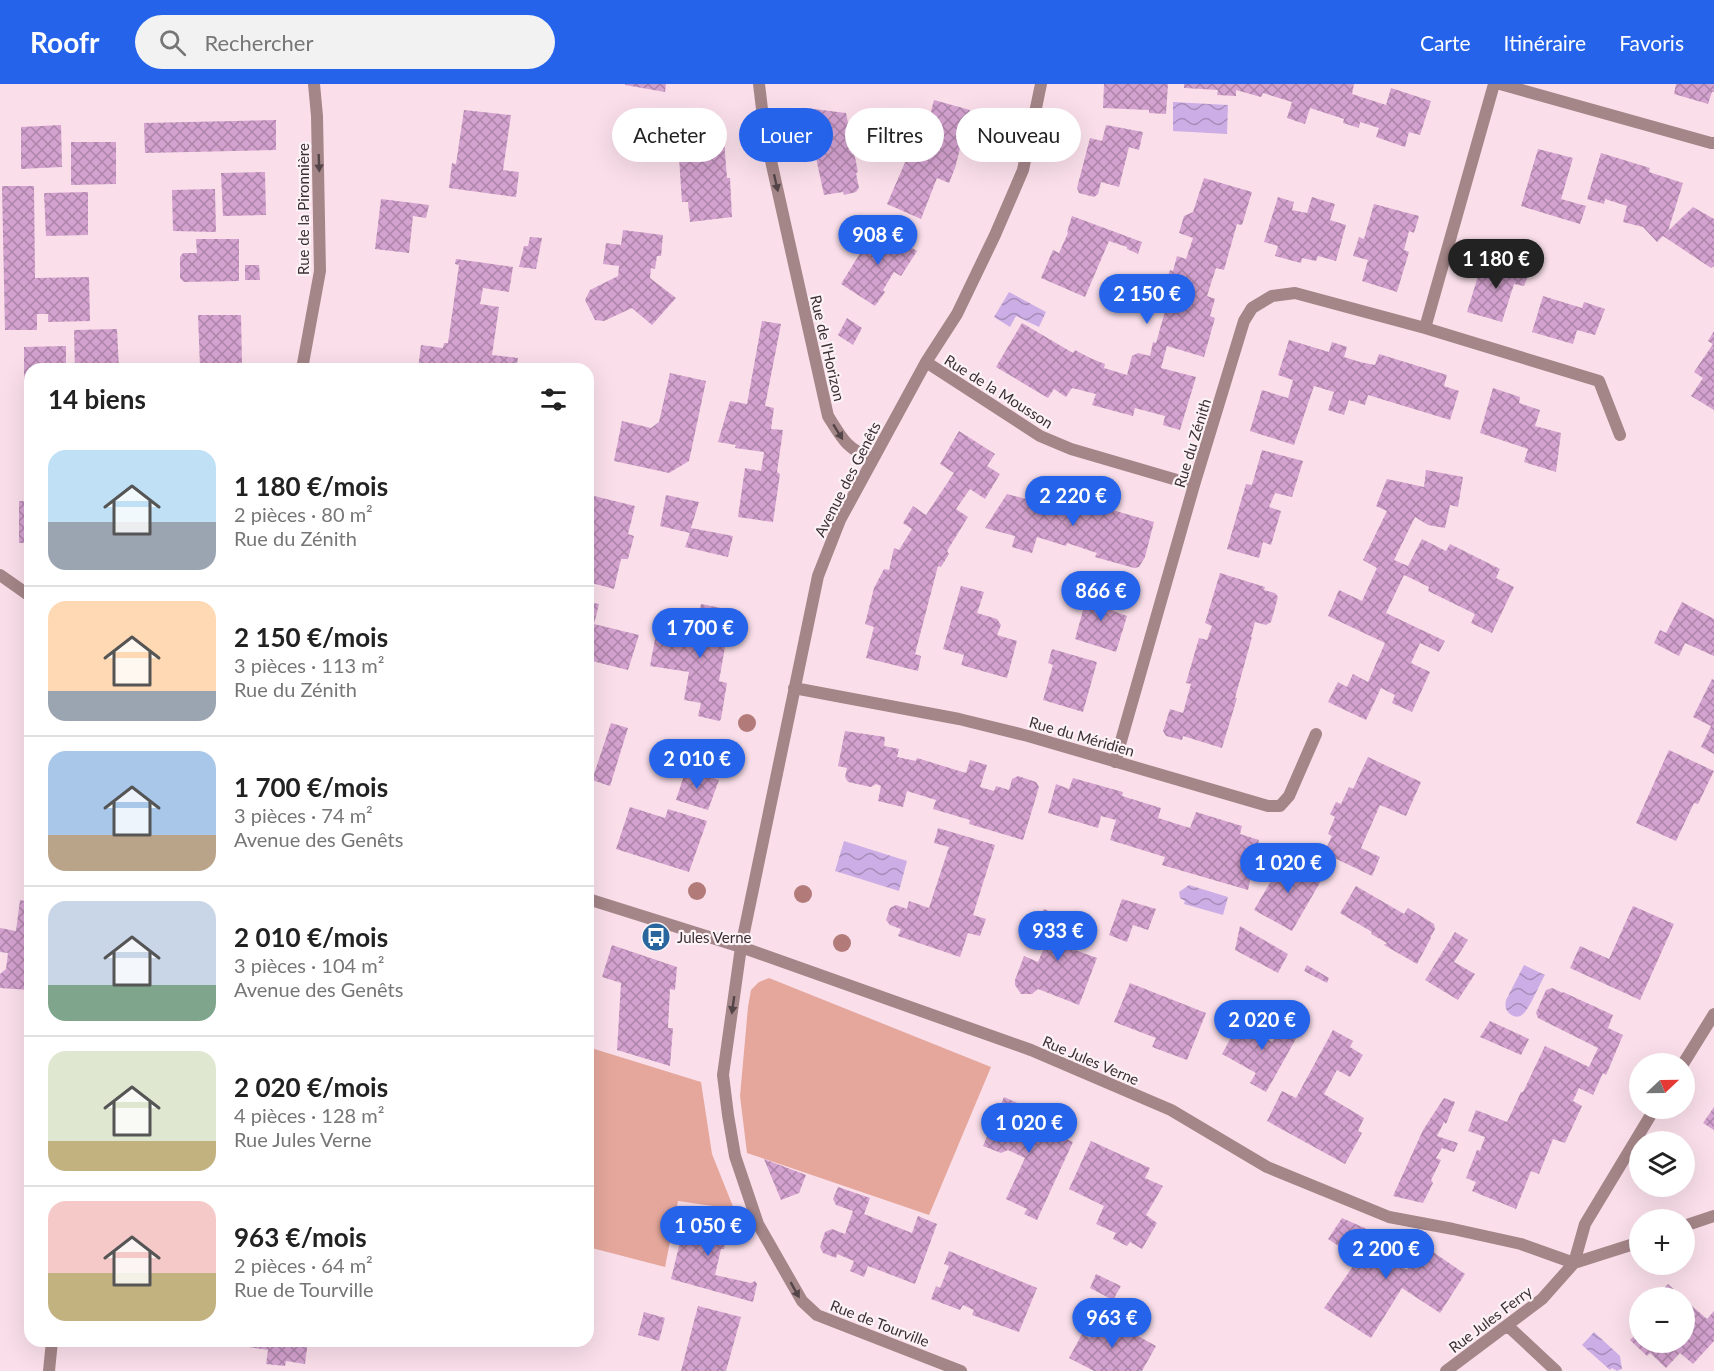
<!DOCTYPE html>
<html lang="fr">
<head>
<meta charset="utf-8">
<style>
  body { margin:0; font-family:Lato,sans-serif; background:#f2f2f2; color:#222; height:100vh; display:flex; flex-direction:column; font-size:22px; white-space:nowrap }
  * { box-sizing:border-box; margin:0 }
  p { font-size:20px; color:#767676 }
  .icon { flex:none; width:33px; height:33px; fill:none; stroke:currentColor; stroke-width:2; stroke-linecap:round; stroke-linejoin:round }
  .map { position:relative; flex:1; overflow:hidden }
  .side { position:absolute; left:24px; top:279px; width:570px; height:984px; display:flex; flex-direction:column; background:#fff; border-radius:18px; box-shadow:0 6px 24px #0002 }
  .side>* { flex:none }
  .banner { position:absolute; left:612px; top:24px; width:570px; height:54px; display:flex; gap:12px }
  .needle { width:39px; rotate:68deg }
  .controls { position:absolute; left:1629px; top:969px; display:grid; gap:12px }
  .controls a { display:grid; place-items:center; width:66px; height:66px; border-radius:50%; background:#fff; box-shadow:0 6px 24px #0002; font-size:30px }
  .price { position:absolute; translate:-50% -51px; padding:0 14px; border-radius:21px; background:#2563eb; color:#fff; font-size:20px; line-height:39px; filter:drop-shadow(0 2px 3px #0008) }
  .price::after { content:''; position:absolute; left:50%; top:36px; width:18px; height:14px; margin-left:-9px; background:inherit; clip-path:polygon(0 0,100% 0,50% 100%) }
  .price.selected { background:#222; color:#fff }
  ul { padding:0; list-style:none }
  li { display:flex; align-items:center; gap:18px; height:150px; padding:0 24px }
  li+li { border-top:2px solid #e0e0e0 }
  li span { display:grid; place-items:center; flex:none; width:168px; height:120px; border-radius:18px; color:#555 }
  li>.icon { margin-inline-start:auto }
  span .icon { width:72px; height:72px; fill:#fffc; stroke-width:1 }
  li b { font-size:26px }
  h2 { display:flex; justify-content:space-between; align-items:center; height:72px; padding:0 24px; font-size:26px }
  .chip { padding:0 21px; border-radius:27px; background:#fff; box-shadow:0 6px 24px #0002; font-size:21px; line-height:54px }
  .chip.selected { background:#2563eb; color:#fff }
  header { display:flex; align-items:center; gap:36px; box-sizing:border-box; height:84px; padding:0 30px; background:#2563eb; color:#fff }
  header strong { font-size:28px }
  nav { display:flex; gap:33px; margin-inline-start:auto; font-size:21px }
  .search { width:420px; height:54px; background:#f2f2f2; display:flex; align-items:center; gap:15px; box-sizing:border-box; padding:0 21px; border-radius:33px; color:#767676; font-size:22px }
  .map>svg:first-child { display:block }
  .green { fill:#e5a79c }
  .water { fill:url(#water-waves) }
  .building { fill:url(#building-cross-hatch) }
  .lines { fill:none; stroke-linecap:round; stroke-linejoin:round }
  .minor { stroke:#a48588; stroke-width:12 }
  .tree { fill:#b27b79 }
  .oneway { fill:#544549 }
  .labels { text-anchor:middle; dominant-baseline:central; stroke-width:4.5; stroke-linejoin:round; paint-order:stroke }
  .street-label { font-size:15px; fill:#3a3034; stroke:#fcf2f6 }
  .poi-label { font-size:15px; fill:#3a3034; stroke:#fcf2f6; text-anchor:start }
</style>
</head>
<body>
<header>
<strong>Roofr</strong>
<div class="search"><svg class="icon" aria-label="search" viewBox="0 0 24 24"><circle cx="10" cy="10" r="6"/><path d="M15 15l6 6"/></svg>Rechercher</div>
<nav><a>Carte</a><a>Itinéraire</a><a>Favoris</a></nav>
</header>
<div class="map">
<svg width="1714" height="1287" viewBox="0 0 1714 1287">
  <defs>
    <pattern id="water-waves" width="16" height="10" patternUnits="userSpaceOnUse" patternTransform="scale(1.5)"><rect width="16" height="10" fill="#ccade5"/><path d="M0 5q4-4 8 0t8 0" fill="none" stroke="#a78dba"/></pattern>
    <pattern id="building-cross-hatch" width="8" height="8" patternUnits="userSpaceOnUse" patternTransform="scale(1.5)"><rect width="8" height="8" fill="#d4a2cf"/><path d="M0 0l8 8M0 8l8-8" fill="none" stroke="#ad84a9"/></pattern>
  </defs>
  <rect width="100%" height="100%" fill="#fadfea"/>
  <path class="green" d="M769,894L991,983L929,1131L747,1069L740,1012L748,923L751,906L759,898Z
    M588,963L701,998L712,1070L734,1125L678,1117L665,1183L588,1163Z"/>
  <path class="water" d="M1173,18L1228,21L1227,50L1173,47Z
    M1009,208L1046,228L1039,243L1016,232L1010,243L994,233Z
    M844,757L907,777L899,807L835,787Z
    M1189,801L1228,813L1223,831L1184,820L1185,817L1180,814L1179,808Z
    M1524,881L1545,891C1540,899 1529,926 1523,930C1519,934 1514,933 1510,930C1505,926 1505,922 1506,916Z
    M1594,1248L1620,1272L1622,1285L1617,1287L1612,1284L1610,1286L1582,1261Z"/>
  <path class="building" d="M625,0H666L665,8L625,1Z
    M1104,0H1168L1166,30L1149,29V26L1103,24Z
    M1184,0H1354L1352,10L1386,21L1391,4L1431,17L1420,51L1409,48L1405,63L1376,53L1379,44L1360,38L1359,44L1343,39L1344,35L1310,24L1305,40L1287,34L1292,18L1263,9L1261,13L1236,6V12L1217,11L1218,6L1184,4Z
    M1676,0H1714V8H1712L1708,20L1674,10Z
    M934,16L970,26L955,84L949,99L937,94L921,135L887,120L910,67L907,66L911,50L924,53Z
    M806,24L846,29L858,88L856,89L859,104L856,108L844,111L843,108L824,111L815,69L818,68L814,48H811Z
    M464,26L511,31L503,86L519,88L516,113L449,104L452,79L456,80Z
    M276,36V66L145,69L144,39Z
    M61,41L62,83L21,85V43Z
    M1106,41L1143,48L1139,66L1129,63L1119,103L1101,98L1098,110L1094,113L1079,109L1077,104L1090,54L1102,57Z
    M724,57L727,94H730L732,133L690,138L688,118H682L678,59Z
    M71,58H116V100L71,101Z
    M1538,65L1573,74L1561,115L1586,122L1580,140L1521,122Z
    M1601,69L1650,84L1649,88L1683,99L1668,147L1693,123L1714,135V182L1711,184L1663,152L1657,158L1643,143L1623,138L1627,122L1605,115L1604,120L1587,115Z
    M265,88L266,131L223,132L221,89Z
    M1204,94L1252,108L1242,141L1237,140L1224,186L1216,184L1207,212L1215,215L1210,232L1215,234L1204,273L1167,262L1161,284L1196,293L1180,346L1163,341L1165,332L1135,324L1133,332L1092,321L1096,310L1072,304L1066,313L1054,305L1048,314L996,283L1022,239L1073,269L1075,266L1090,274L1105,280L1104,284L1127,291L1132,272L1138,269L1150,272L1153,258L1156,259L1172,203L1165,201L1170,186L1173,187L1177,172L1186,175L1193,154L1179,149L1184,132L1193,128Z
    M2,102H34L35,194L89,193L90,237L48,238V230H37V246H5Z
    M215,105L216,148L173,147L172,106Z
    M88,108V151L46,152L44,109Z
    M1278,113L1294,118L1292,126L1307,129L1312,113L1335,120L1330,136L1346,141L1336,177L1318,172L1316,177L1302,174L1301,179L1275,172L1278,162L1264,158Z
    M381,115L429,121L426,134L413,132L409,169L375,165Z
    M1374,120L1419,132L1414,149L1409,147L1404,166L1409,168L1397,208L1362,197L1368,176L1353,172L1359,153L1364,155Z
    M1072,132L1142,158L1138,170L1127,165V163L1109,157L1085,213L1041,194L1053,166L1059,169L1068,149L1067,148Z
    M877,142L917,167L901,192L894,188L883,206L885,208L875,222L841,200Z
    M623,146L663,151L661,172H657L655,185L651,184L650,194L676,214L652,241L632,224L604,237L595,236L585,216L590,206L618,192L619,182L603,180L606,159L621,161Z
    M530,153L542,154L536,185L519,183L524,162H528Z
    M196,155H239V197L184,198L180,194V173L183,169H197Z
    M456,175L513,183L509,208L483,204L480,220L499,223L492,271L518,274L516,285H418L421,261L443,264L444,259H448L459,181L455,180Z
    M1494,175L1530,186L1524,202L1514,200L1502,238L1467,228L1479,189L1489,191Z
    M245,181H259L260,196H245Z
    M1543,212L1582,224L1584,218L1605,225L1595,251L1577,246L1573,260L1532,248Z
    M198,231H241L242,282L200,283Z
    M847,234L862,244L853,261L838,251Z
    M762,237L781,240L765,322L774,324L771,345L783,346L777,388L780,390L773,438L738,433L745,384L761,387L764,368L735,364L736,361L718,358L730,317L747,320Z
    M117,245L119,285H75L74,246Z
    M1714,247V326L1691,312L1703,294L1694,288L1713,260L1708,257Z
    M1289,256L1329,268L1332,258L1347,263L1344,273L1360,278L1375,281L1379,270L1447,291L1444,302L1459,307L1450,336L1368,311L1365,321L1349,316L1344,331L1328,326L1334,308L1314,302L1294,361L1250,347L1262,306L1288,314L1293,296L1278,291Z
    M66,262V285H30V305H24V263Z
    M670,289L706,297L689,377L669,389L614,377L622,337L651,344L659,338Z
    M1493,304L1520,313L1519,319L1540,326L1535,342L1561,349L1556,388L1524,378L1528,365L1480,349Z
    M959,347L995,370L987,382L1000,390L985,415L970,405L956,425L968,433L947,467L949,470L941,483L938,482L915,570L921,572L918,587L866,574L874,543L865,540L874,504L884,485L889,486L894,464L899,466L912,445L903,439L913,422L926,431L954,389L940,380Z
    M1262,366L1303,377L1292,413L1275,409L1269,423L1281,427L1271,461L1263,458L1259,474L1227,465L1246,400L1252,401Z
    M1426,386L1463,393L1458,423L1450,421L1445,444L1428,441L1415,433L1394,476L1408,482L1422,455L1446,467L1450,460L1500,485L1496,494L1514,503L1492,549L1471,539L1475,530L1428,507L1429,503L1404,491L1386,529L1445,557L1439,568L1420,559L1411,579L1430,588L1412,628L1392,619L1395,611L1381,604L1366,636L1328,618L1338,598L1347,603L1353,590L1368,598L1385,559L1328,532L1339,506L1362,517L1377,484L1363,476L1387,427L1376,422L1387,395L1424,403Z
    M1052,407L1080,416L1078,424L1093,429L1095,421L1154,438L1145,473L1139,483L1134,484L1095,473L1097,469L1067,459L1066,462L1037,453L1032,469L1012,463L1015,452L985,444L1007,410L1026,415L1028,409L1049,415Z
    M590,411L635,422L628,450L634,452L628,475H621L614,505L588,498V419Z
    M666,411L699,418L691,444L733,452L728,473L685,463L690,449L660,442Z
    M19,417H30V459H19Z
    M1220,489L1265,503L1264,506L1275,509L1278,513L1271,538L1266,541L1255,538L1251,553H1252L1235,614H1237L1222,664L1183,652L1182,656L1166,652L1163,647L1170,625L1183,629L1191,600L1186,599L1199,554L1207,556L1212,542L1205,539Z
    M961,502L984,508L977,529L997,535L1001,541L997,551L1017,557L1007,594L961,581L964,571L943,565Z
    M1089,505L1117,513L1113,527L1127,532L1116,568L1075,555Z
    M588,518L599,520L594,540L639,551L628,586L588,576Z
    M1682,518L1714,535V572L1685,559L1679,572L1654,559L1660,546L1666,549Z
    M701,520L741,528L736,549L716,546L714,561L725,563L719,597L727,599L721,635L719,637L698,632L701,619L684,616L689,588L650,582L656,550L695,557Z
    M1052,565L1097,578L1083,628L1043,616L1053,581L1048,579Z
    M1712,595L1714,596V670L1701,663L1711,642L1693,633Z
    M611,639L628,644L610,702L592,696Z
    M845,647L885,653L884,662L899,665L897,673L916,677L917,674L966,689L970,676L987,681L980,703L994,707L996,702L1009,706L1012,695L1018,692L1036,698L1039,703L1023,756L969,740L970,736L933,725L936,716L907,707L903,723L878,717L881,702L876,700L871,703L848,698L845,693L847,684L838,682Z
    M1669,666L1714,687L1698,720L1694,719L1676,757L1636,739Z
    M1368,673L1421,698L1406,732L1380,721L1361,764L1380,773L1372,792L1324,769L1332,752L1328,750L1335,733L1330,730L1336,718L1341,720L1349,703L1353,705Z
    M686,685L719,696L708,726L676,716Z
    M1073,694L1123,708L1122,712L1161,724L1158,734L1190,744L1196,728L1242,742L1240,750L1259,756L1248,806L1162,781L1165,773L1110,756L1116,736L1101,732L1098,744L1048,729L1056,700L1069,705Z
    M630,723L665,734L668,725L707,737L689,788L616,765Z
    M938,744L995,761L973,831L986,835L980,852L968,849L960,873L898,852L901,845L890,841L886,836L890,824L896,821L907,825L909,817L929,824L949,763L934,759Z
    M1285,773L1322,795L1292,847L1254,826Z
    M1356,802L1404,830L1408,824L1434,840L1435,845L1430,854H1431L1417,880L1384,861L1387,859L1371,850L1372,848L1340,829Z
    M1122,815L1156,825L1148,846L1133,841L1127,858L1109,851Z
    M20,816L30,818V906L0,904V890L6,885L8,869L0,868V844L16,847Z
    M1633,822L1674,840L1640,916L1570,884L1580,862L1609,875Z
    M1044,825L1084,841L1075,866L1097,874L1079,921L1038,905L1032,910H1021L1015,901V896L1024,872L1038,878L1052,845L1037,839Z
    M1240,842L1288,870L1278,889L1235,866Z
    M1455,848L1468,856L1454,878L1475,890L1458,916L1425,896Z
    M612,861L677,883L675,906L670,905L668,944H673L670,982L617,966L621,899L602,893Z
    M1307,881L1329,894L1327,899L1304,887Z
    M1130,899L1206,929L1187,976L1152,963L1156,954L1114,938Z
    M1552,904L1563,909V908L1613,931L1608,944L1623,951L1606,991L1603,989L1593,1011L1579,1004L1573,1017L1582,1022L1565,1059L1553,1055L1539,1090L1531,1087L1516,1125L1472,1107L1476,1098L1466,1094L1477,1066L1480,1067L1485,1053L1468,1047L1476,1026L1507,1038L1521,1008H1523L1545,962L1589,983L1598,964L1538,934L1536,929L1546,906Z
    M1285,934L1302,944L1266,1008L1250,999L1256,989L1222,970L1239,939L1272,958Z
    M1490,937L1529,955L1521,971L1480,953Z
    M1333,946L1353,957L1350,963L1363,971L1350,993L1337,986L1324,1010L1364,1034L1358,1047L1362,1049L1345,1080L1267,1037L1282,1007L1296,1014Z
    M1004,1013L1029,1024L1027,1029L1058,1043L1055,1050L1073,1058L1037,1136L1024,1130L1027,1125L1006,1115L1025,1074L1008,1066L1001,1069L983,1062Z
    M1444,1014L1455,1018L1446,1040L1444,1038L1437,1052L1458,1059L1454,1068L1442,1064L1436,1074L1441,1076L1431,1096L1433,1099L1423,1119L1393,1112L1423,1046Z
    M1714,1023V1046L1703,1039Z
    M1091,1057L1150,1084L1145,1094L1163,1102L1146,1131L1157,1139L1142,1165L1130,1158L1127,1162L1113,1155L1116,1149L1096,1140L1104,1122L1069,1105Z
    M764,1075L806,1091L799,1109L781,1116Z
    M838,1103L870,1114L864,1130L912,1149L918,1132L937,1140L915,1200L868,1182L864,1193L850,1187L854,1177L837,1170L836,1174L823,1169L820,1163L825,1148L832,1145L845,1150L853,1127L836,1121L833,1115Z
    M692,1125L730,1135L724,1165H721L715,1191L751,1199L755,1197L757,1200L753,1218L671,1195L681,1154L685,1155Z
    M1342,1134L1376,1149L1368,1161L1407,1186L1423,1161L1465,1190L1440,1229L1402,1204L1371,1254L1324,1224L1358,1175L1328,1155Z
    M949,1167L1037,1204L1019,1248L972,1231L974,1226L963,1221L960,1226L931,1215L936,1202L940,1204L949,1182L944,1180Z
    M1096,1190L1121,1202L1113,1216L1090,1204Z
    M1668,1200L1683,1214H1656Z
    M1684,1215L1707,1235L1714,1227V1257L1693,1280L1680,1269L1666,1284L1650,1269L1647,1272L1630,1256L1640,1246V1258H1684Z
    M698,1222L741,1233L726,1287H681Z
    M644,1228L665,1234L659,1257L638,1251Z
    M1102,1232L1156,1262L1142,1287H1094L1069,1274L1082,1250L1090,1254Z
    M242,1257H308L305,1280L286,1277L285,1282L266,1280L268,1266L242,1262Z"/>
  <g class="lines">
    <path class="minor" d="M759,0L765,50L828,332C843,356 846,364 872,375
      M1500,0L1711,59H1714
      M1425,244L1494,0
      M926,278L1040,352L1071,365L1194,401
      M302,285L320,187L317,32L314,0
      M0,491L30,512
      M794,604L959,635L1028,652L1268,722H1280L1289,712L1316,650
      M1115,678L1194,401L1244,237L1252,224L1272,212L1295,209L1425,244L1599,297L1620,351
      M588,815L741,863L1031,966L1171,1026L1267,1083L1389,1133L1453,1145L1521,1160L1574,1179
      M1683,980L1714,930
      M1684,1142L1714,1132
      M1574,1179L1640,1158
      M1508,1242L1556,1287
      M49,1287L52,1257
      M961,1287L817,1231L802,1217L758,1140L735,1072L728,1031L723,991L741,863L818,492L840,436L926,278L957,230L995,151L1023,86L1041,0
      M1446,1287L1542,1215L1574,1179L1585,1140L1655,1024"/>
  </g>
  <g class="tree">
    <circle cx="747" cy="639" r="9"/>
    <circle cx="726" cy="679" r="9"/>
    <circle cx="697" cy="807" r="9"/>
    <circle cx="803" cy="810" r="9"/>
    <circle cx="842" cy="859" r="9"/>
  </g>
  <defs><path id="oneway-solid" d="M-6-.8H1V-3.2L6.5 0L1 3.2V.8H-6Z" transform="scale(1.5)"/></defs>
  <g class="oneway">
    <use href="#oneway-solid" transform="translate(319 79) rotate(88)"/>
    <use href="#oneway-solid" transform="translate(776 99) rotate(77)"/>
    <use href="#oneway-solid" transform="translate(838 348) rotate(58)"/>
    <use href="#oneway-solid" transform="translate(733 921) rotate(98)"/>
    <use href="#oneway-solid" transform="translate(795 1206) rotate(61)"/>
  </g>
  <defs>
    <g id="bus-disc" transform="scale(1.5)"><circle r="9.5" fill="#28669d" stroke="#fcf2f6"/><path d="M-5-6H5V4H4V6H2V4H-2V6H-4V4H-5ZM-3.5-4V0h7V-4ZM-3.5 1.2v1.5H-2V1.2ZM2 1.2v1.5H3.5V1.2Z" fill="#fff"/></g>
  </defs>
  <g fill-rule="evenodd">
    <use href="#bus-disc" x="656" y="853"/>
  </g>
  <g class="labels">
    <g class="street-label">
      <text transform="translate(303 125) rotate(-90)">Rue de la Pironnière</text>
      <text transform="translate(828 264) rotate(77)">Rue de l'Horizon</text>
      <text transform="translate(999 307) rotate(32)">Rue de la Mousson</text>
      <text transform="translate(1192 359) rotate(-73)">Rue du Zénith</text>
      <text transform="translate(847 395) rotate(-63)">Avenue des Genêts</text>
      <text transform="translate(1082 652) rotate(16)">Rue du Méridien</text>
      <text transform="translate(1091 976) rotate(23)">Rue Jules Verne</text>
      <text transform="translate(1490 1235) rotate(-37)">Rue Jules Ferry</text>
      <text transform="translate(880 1239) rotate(21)">Rue de Tourville</text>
    </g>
    <g class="poi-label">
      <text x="677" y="853">Jules Verne</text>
    </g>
  </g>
</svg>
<div class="controls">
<a><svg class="needle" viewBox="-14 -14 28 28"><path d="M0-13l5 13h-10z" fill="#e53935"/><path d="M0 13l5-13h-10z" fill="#767676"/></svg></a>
<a><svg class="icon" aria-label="layers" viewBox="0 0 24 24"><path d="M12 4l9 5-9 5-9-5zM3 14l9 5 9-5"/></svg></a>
<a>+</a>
<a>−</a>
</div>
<b class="price" style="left:878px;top:182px">908 €</b>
<b class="price selected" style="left:1496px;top:206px">1 180 €</b>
<b class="price" style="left:1147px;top:241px">2 150 €</b>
<b class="price" style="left:1073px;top:443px">2 220 €</b>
<b class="price" style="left:1101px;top:538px">866 €</b>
<b class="price" style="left:700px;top:575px">1 700 €</b>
<b class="price" style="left:697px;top:706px">2 010 €</b>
<b class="price" style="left:1288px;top:810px">1 020 €</b>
<b class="price" style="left:1058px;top:878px">933 €</b>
<b class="price" style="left:1262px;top:967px">2 020 €</b>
<b class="price" style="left:1029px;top:1070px">1 020 €</b>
<b class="price" style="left:708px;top:1173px">1 050 €</b>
<b class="price" style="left:1386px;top:1196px">2 200 €</b>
<b class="price" style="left:1112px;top:1265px">963 €</b>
<div class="banner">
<a class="chip">Acheter</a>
<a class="chip selected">Louer</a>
<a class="chip">Filtres</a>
<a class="chip">Nouveau</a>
</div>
<section class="side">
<h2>14 biens<svg class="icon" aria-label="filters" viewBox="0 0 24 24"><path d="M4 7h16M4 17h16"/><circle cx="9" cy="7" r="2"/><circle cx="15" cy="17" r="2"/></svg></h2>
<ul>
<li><span style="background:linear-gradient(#bfe0f5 60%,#9aa5b1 0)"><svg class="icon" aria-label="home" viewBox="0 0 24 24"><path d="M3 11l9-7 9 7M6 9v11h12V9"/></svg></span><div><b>1 180 €/mois</b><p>2 pièces · 80 m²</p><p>Rue du Zénith</p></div></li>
<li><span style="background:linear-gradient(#ffd9b3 75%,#9aa5b1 0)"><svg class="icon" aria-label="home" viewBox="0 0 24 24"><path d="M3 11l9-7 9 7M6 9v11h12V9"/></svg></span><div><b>2 150 €/mois</b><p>3 pièces · 113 m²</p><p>Rue du Zénith</p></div></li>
<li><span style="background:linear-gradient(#a9c7e8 70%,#b9a48a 0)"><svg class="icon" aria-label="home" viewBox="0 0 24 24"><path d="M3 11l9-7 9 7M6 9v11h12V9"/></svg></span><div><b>1 700 €/mois</b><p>3 pièces · 74 m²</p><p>Avenue des Genêts</p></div></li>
<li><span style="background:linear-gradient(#c9d6e8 70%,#7fa58c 0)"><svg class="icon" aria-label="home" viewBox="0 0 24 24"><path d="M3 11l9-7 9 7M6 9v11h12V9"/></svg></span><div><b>2 010 €/mois</b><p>3 pièces · 104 m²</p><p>Avenue des Genêts</p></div></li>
<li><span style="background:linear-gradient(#dfe7d0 75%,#c2b280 0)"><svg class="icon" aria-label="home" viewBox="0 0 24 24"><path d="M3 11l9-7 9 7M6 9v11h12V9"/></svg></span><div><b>2 020 €/mois</b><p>4 pièces · 128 m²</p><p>Rue Jules Verne</p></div></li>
<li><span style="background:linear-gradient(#f6c9c9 60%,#c2b280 0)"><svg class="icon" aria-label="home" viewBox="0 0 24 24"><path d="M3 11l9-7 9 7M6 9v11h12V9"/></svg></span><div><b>963 €/mois</b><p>2 pièces · 64 m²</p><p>Rue de Tourville</p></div></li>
</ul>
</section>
</div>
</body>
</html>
